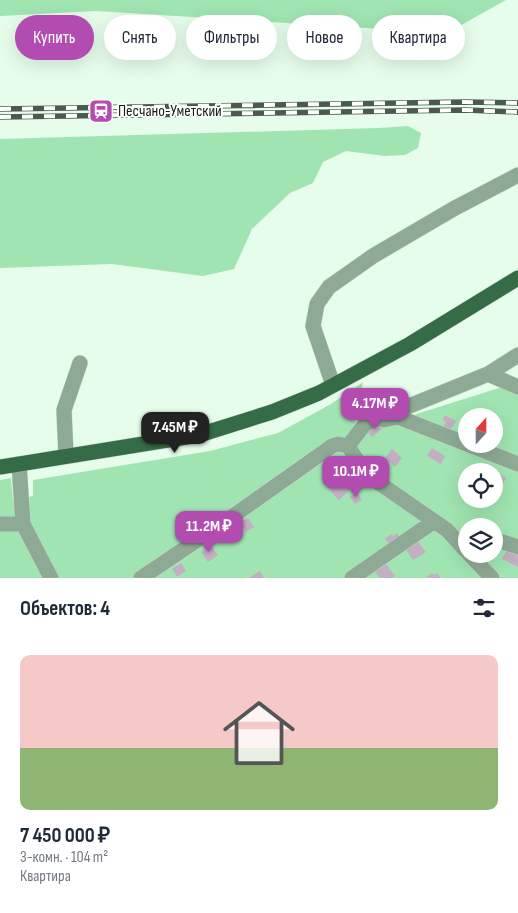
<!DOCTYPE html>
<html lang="ru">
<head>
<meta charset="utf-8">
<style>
  body { margin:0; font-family:"Sofia Sans Condensed",sans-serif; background:#f6f6f7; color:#1f2937; height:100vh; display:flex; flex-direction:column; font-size:19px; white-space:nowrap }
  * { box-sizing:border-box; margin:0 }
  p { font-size:16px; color:#747a83 }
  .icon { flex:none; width:28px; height:28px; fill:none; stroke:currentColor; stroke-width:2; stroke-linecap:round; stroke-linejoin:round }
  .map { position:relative; height:578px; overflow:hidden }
  .drawer { display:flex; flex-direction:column; background:#fff; flex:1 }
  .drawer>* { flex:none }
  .guide { position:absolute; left:15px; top:15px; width:489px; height:45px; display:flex; gap:10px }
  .needle { width:32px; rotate:21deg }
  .fabs { position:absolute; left:458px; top:408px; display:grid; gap:10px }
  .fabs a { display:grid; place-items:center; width:45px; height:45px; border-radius:50%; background:#fff; box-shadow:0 5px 20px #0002; font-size:25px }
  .price { position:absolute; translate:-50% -42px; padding:0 11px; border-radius:10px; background:#b24cb1; color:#fff; font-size:16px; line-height:32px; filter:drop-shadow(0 1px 2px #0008) }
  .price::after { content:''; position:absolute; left:50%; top:30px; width:15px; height:11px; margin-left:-8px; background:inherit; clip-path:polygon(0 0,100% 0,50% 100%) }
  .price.on { background:#222; color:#fff }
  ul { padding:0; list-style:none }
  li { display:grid; align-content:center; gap:10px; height:265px; padding:0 20px }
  li span { display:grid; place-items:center; height:155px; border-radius:10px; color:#555 }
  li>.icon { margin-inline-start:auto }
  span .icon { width:90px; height:90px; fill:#fffc; stroke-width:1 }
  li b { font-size:21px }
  h2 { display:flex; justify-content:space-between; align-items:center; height:60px; padding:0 20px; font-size:21px }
  .chip { padding:0 18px; border-radius:22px; background:#fff; box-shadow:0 5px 20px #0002; font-size:18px; line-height:45px }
  .chip.on { background:#b24cb1; color:#fff }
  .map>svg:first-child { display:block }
  .green { fill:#a0e5b1; fill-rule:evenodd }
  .building { fill:#c3afc2 }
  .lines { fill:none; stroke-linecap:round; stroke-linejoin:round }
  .minor-casing { stroke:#c4d9c8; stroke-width:16 }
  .major-casing { stroke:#c4d9c8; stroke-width:16 }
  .minor { stroke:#8eaa94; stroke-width:15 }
  .major { stroke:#356b45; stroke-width:15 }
  .rail-casing { stroke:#4c594f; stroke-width:5.5 }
  .rail { stroke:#fff; stroke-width:4; stroke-dasharray:11; stroke-linecap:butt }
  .labels { text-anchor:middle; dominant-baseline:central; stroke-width:4; stroke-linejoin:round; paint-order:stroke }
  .poi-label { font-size:16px; fill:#161f18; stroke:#fff; text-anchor:start }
</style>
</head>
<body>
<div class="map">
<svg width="518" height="578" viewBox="0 0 518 578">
  <rect width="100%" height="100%" fill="#e5fdea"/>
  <path class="green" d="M0,0H506L447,33L96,11L0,16Z
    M408,126L421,133L418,148L405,155L385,156L346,151L323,162L313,183L290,193L252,229L234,269L203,276L112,264L0,268V139L379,128Z
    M363,382L353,434L518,382V578H0V480L11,478L13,500L33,496V480L210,451L278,433L331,404ZM466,416H494V444H466ZM466,471H494V499H466ZM466,526H494V554H466Z"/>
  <path class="building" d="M445,415L456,421L448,434L441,430L446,422L442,420Z
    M377,422L382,429L372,437L367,431Z
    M432,448L445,456L441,464L427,456Z
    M392,449L402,458L395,467L385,458Z
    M338,469L354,486L339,500L323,483Z
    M494,471L506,478L498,493L494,491Z
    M357,492L362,500L355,504L350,497Z
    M248,518L254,527L246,532L240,522Z
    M397,533L402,540L392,547L385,539L391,534L393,536Z
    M416,539L426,552L413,560L404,547Z
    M209,543L218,555L208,562L201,552L205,549L203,547Z
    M508,548L518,554V567L502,559Z
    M383,560L395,576L392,578H380L373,569Z
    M181,563L186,571L177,577L172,569Z
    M260,571L264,578H249Z
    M432,573L434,575L437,573L441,578H426Z"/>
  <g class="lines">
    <g class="minor-casing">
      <path id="minor" d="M488,374L518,387
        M333,385L313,326L317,304L329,287L373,256L455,208L518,175
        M384,420L398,417L518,464
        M348,446L365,424L488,374L518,355
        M348,446L359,463L379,483L447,530L466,551
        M66,456L64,410L80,363
        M19,464L23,524L51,578
        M0,524H23
        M494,539L518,547
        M469,554L492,578
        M141,578L233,516L332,446L338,444L348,446
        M352,578L433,522"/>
    </g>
    <g class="major-casing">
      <path id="major" d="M0,467L199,435L272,412L319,393L410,344L518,278"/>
    </g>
    <use href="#minor" class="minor"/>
    <use href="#major" class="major"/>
    <g class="rail-casing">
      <path id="rail" d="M0,109L465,102L518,103
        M0,117L465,110L518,112"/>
    </g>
    <use href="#rail" class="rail"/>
  </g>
  <defs>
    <g id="station-square" transform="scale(1.25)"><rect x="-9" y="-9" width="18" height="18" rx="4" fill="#b24cb1" stroke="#fff"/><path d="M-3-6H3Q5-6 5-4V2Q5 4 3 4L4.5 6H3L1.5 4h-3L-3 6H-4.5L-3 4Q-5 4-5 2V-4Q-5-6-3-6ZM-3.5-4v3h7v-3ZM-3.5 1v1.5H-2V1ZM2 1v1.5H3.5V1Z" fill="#fff"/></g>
  </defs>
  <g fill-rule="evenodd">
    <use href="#station-square" x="101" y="111"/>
  </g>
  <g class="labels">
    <g class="poi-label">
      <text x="118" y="111">Песчано-Уметский</text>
    </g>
  </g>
</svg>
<div class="fabs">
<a><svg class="needle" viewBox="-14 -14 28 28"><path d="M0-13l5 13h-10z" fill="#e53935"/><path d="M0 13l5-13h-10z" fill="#747a83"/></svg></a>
<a><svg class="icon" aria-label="locate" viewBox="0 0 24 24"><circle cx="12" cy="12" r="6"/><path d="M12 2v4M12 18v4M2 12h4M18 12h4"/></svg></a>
<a><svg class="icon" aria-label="layers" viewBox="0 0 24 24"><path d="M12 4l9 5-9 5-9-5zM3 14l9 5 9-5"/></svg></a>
</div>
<b class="price" style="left:375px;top:430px">4.17M ₽</b>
<b class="price on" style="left:175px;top:454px">7.45M ₽</b>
<b class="price" style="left:356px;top:498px">10.1M ₽</b>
<b class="price" style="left:209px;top:553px">11.2M ₽</b>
<div class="guide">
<a class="chip on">Купить</a>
<a class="chip">Снять</a>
<a class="chip">Фильтры</a>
<a class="chip">Новое</a>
<a class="chip">Квартира</a>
</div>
</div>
<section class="drawer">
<h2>Объектов: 4<svg class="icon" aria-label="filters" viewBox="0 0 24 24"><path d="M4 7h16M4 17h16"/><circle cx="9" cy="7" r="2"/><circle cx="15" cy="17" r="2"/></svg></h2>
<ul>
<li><span style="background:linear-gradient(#f6c9c9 60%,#8fb573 0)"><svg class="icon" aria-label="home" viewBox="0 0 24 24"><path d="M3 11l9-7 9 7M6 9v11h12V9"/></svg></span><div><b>7 450 000 ₽</b><p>3-комн. · 104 m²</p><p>Квартира</p></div></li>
</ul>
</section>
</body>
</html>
